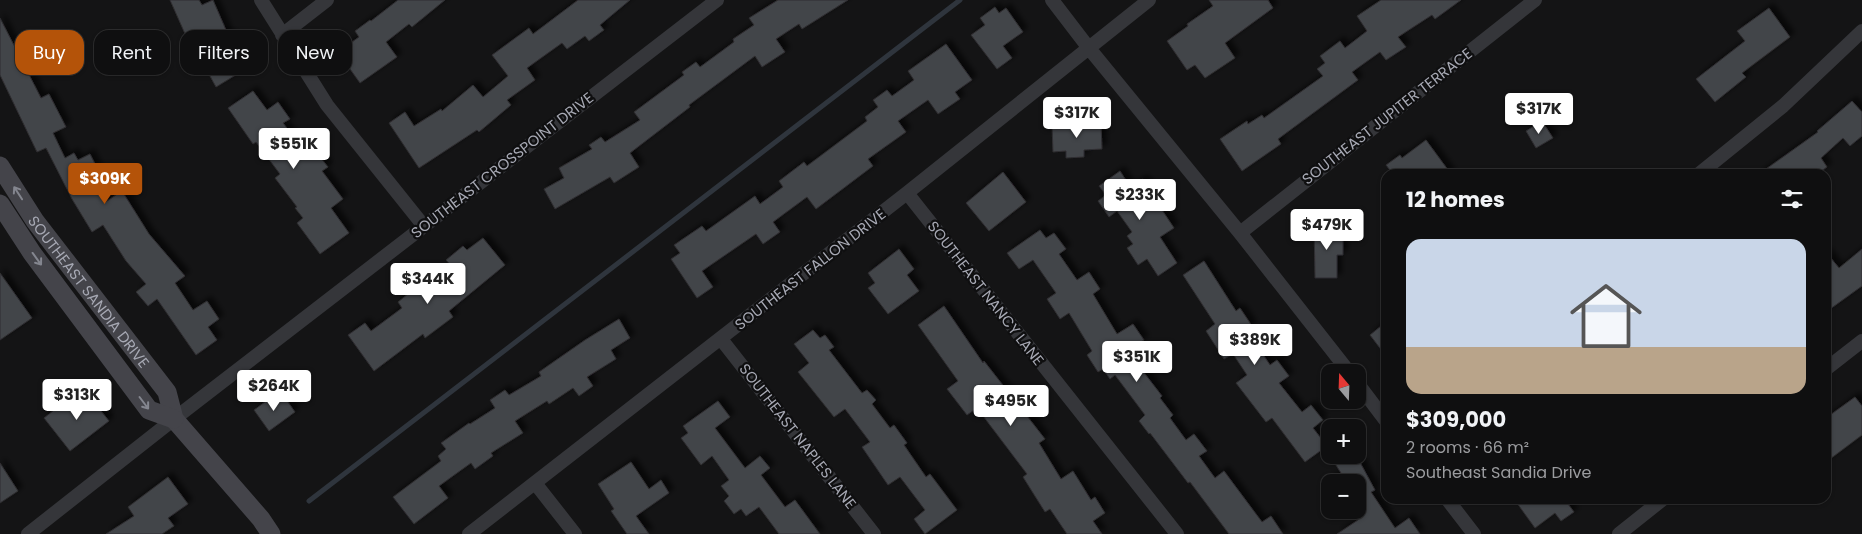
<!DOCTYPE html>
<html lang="en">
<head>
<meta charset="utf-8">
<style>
  body { margin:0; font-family:Poppins,sans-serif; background:#1d1d1e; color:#f1f3f6; height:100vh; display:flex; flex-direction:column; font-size:19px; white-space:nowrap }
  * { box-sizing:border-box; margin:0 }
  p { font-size:16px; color:#9b9c9f }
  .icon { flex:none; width:28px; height:28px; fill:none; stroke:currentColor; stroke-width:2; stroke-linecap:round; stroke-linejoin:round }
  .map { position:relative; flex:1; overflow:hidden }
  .panel { position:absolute; left:1381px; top:169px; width:450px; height:335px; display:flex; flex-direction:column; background:#0f0f10; border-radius:15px; box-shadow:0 1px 4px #0004,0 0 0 1px #2f2f30 }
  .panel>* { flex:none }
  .guide { position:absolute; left:15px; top:30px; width:475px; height:45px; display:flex; gap:10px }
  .needle { width:32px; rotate:341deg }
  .fabs { position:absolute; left:1321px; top:364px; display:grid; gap:10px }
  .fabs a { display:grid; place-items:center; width:45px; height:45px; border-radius:10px; background:#0f0f10; box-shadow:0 1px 4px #0004,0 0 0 1px #2f2f30; font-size:25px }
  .price { position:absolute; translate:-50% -42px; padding:0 11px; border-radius:5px; background:#fff; color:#222; font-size:16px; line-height:32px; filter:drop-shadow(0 1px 2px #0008) }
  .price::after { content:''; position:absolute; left:50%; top:30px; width:15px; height:11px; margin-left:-8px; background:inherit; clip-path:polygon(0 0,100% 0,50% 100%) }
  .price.on { background:#b45309; color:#fff }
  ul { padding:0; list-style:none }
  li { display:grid; align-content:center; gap:10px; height:265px; padding:0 25px }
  li span { display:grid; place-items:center; height:155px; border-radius:15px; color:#555 }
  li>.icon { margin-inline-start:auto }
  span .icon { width:90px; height:90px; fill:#fffc; stroke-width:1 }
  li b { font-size:21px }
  h2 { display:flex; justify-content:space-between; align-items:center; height:60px; padding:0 25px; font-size:21px }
  .pill { padding:0 18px; border-radius:15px; background:#0f0f10; box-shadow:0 1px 4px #0004,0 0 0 1px #2f2f30; font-size:18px; line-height:45px }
  .pill.on { background:#b45309; color:#fff }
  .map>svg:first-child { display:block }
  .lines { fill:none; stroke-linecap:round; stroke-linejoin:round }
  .stream { stroke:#2f353d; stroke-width:5 }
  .building { fill:#434448; stroke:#2f2e31; filter:url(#shadow) }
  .street { stroke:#35363a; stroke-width:14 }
  .secondary { stroke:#44444a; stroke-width:19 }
  .oneway { stroke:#84868f }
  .labels { text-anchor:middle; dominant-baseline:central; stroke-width:4.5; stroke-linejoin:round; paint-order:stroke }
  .street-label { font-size:15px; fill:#a7a9b4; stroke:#0f0f10 }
</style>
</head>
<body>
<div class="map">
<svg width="1862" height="534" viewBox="0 0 1862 534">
  <defs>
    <filter id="shadow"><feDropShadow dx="4.5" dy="-4.5" stdDeviation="2.5" flood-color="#0009"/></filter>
  </defs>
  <rect width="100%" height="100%" fill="#141415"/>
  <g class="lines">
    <path class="stream" d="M309,501L960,0"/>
  </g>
  <path class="building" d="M170,0H199L202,5L213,0L229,37L232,35L241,49L229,56L239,73L216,87L205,67L207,66L188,35L186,36Z
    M398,0H445L412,27L409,24L386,42L397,57L360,83L338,52L359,37L355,31L370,20L371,21Z
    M578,0H630L600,25L604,30L589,41L585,36L567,49L562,43L527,68L535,80L507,100L511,105L479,132L477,130L419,168L389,123L405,112L414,126L441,109L442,111L473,85L483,97L508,76L492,55L529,28L533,34Z
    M778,0H848L802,29L799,24L776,39L785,52L762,67L755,56L689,105L690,107L630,153L639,167L614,183L610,177L555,209L544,189L564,178L559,168L592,149L589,145L601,137L605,142L640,120L634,112L684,75L682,72L696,62L700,67L734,42L733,39L754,25L749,18Z
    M1209,0H1268L1273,8L1225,43L1235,58L1205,78L1195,65L1187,70L1167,41L1188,26L1187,24L1213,6Z
    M1381,0H1461L1435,19L1432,15L1398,37L1406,47L1386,60L1380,52L1352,72L1358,80L1278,139L1281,144L1242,171L1220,139L1247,121L1248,124L1262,115L1264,118L1323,76L1317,69L1325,63L1320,56L1340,41L1345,48L1367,31L1357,16Z
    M995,7L999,13L1006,8L1023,32L1003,46L1012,58L997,69L971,35L985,25L980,18Z
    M1769,8L1790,37L1742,73L1746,77L1715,102L1696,79L1745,41L1737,31Z
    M0,18L41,98L49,94L66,127L53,133L65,158L74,153L78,160L90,154L100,174L92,178L104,203L122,191L149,234L185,276L175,283L193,310L207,301L219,319L208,327L217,340L196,355L157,299L148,306L136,292L146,284L126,261L103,225L92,232L72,199L46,148L37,152L0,75Z
    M946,44L972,80L955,92L960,99L938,114L928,100L898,121L906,132L868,159L873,166L816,209L807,197L773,222L780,232L763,244L756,234L702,271L713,287L697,298L671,259L680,253L674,245L702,226L706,231L755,196L760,204L783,187L779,181L804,162L807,166L867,121L865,117L878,107L873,100L887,90L892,96L914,80L908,71Z
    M253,91L267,110L278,102L290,119L283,123L309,157L316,152L328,167L322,171L343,199L331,208L349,233L320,254L297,223L303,218L295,208L297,207L275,178L280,174L256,142L253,144L228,108Z
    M1852,101L1862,112V136L1850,146L1843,138L1821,158L1827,167L1817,174H1759L1818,132L1817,131Z
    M1542,121L1553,138L1536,148L1526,131Z
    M1101,123L1102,149L1084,150V157L1066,158V151L1053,152L1052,126Z
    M1426,140L1451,174H1393L1386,165L1400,155L1402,158Z
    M1120,171L1131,188L1143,179L1158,200L1156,201L1174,228L1160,237L1177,263L1158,276L1147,259L1138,265L1127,248L1133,244L1127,236L1132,232L1117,211L1109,217L1098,201L1106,195L1099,186Z
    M1003,172L1026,202L989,231L966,203Z
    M1314,224H1336V236H1343V255H1337V278H1315Z
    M1040,230L1046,238L1054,233L1066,249L1059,254L1077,280L1089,272L1100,289L1093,294L1117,334L1133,324L1144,340L1129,350L1137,360L1135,361L1162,396L1160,398L1173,415L1170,418L1186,440L1194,434L1207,451L1199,456L1215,478L1224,471L1262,522L1271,516L1283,534H1229L1190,482L1188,483L1150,433L1149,434L1139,421L1145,415L1115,375L1110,379L1103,369L1098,372L1087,355L1092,351L1069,313L1060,319L1047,299L1056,293L1033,260L1019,269L1007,253Z
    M483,238L505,265L449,311L453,317L425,338L423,334L374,371L348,335L365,323L371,331L402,308L398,302L414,289L418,294L453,268L446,260L463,246L467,250Z
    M899,249L914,269L907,275L919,291L888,314L868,288L875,283L868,273Z
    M1862,249V286L1826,312V252L1839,268Z
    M1204,261L1236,311L1240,308L1252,326L1247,330L1270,365L1277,360L1289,376L1279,383L1302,412L1311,405L1323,420L1313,428L1327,446L1305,462L1272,418L1266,422L1236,383L1247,375L1233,354L1224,359L1206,331L1215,324L1183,275Z
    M0,273L32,318L0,340Z
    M944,306L983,363L984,361L1045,439L1039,443L1061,479L1073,471L1091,500L1095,497L1105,513L1093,521L1102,534H1067L1050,509L1045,512L1023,477L1027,474L977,408L967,415L947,389L958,381L918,325Z
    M619,319L630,338L611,350L616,359L587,377L593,386L579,396L573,388L549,404L547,401L515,421L523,433L491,453L493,456L475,469L471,463L439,486L448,498L414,524L393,497L441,461L438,456L446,449L441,443L469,423L470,424L495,408L490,400L505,390L509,395L541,376L539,372L585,340Z
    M1386,322V356L1370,335Z
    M813,330L820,338L825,335L834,347L829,350L862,393L867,390L876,400L872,404L890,428L894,425L907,443L904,445L926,477L930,474L957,510L925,534L914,519L925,510L900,477L888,485L862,447L870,442L845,409L834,417L798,372L809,363L794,344Z
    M86,392L109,421L70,451L44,418L63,403L67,408Z
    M283,395L295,412L269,431L254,410L269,399L272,403Z
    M1855,397L1862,406V435L1826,462V418Z
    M718,401L730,417L715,428L745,468L760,456L770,468L761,475L785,507L795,500L820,534H779L759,507L746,516L741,509L734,514L724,501L729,496L721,486L729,480L712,456L701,465L681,438L688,433L683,426Z
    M1346,455H1356L1375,490L1371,492L1395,528L1409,518L1420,534H1337L1358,520V482H1326L1341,473L1334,462Z
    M631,462L649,489L661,480L669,493L636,516L649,534H627L611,511L614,509L598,484Z
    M0,463L18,491L0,503Z
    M168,477L188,504L168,518L174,526L162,534H106L134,516L128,507Z
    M1514,499H1575L1568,504L1574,512L1561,521L1555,513L1535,528Z"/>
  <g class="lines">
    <path class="street" d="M261,0L327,105L423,225
      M1052,0L1088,47L1240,233L1349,372
      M282,35L327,0
      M1699,174L1783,106L1862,31
      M907,193L1177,534
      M1240,233L1535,0
      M721,339L874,534
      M1826,369L1862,341
      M1358,384L1386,421
      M535,483L575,534
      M1447,499L1474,534
      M28,534L174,419L717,0
      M469,534L907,193L1149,0
      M1619,534L1663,499"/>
    <g class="secondary">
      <path id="s1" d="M0,166L35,221L167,392L174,419L261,519L271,534"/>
      <path d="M0,204L32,253L149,410L174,419"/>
    </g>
  </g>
  <defs><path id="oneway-shaft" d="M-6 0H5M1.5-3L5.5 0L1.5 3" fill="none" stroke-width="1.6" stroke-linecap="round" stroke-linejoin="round" transform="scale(1.25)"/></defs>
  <g class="oneway">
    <use href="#oneway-shaft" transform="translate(18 193) rotate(-123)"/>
    <use href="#oneway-shaft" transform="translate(37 259) rotate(54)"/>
    <use href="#oneway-shaft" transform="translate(144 403) rotate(53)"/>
  </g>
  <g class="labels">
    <g class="street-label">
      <text transform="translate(1387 116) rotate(-38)">SOUTHEAST JUPITER TERRACE</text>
      <text transform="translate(502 165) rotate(-38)">SOUTHEAST CROSSPOINT DRIVE</text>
      <text transform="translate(810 269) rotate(-38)">SOUTHEAST FALLON DRIVE</text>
      <text stroke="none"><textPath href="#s1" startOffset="154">SOUTHEAST SANDIA DRIVE</textPath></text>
      <text transform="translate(986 293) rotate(52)">SOUTHEAST NANCY LANE</text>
      <text transform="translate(798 436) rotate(52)">SOUTHEAST NAPLES LANE</text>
    </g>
  </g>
</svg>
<div class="fabs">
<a><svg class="needle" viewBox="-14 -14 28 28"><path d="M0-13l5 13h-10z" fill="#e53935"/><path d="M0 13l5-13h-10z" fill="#9b9c9f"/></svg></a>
<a>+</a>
<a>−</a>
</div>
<b class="price" style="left:1539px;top:135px">$317K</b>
<b class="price" style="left:1077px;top:139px">$317K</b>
<b class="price" style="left:294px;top:170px">$551K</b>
<b class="price on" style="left:105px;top:205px">$309K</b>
<b class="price" style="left:1140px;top:221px">$233K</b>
<b class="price" style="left:1327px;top:251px">$479K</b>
<b class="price" style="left:428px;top:305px">$344K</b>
<b class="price" style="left:1255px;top:366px">$389K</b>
<b class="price" style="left:1137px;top:383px">$351K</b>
<b class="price" style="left:274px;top:412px">$264K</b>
<b class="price" style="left:77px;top:421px">$313K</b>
<b class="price" style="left:1011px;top:427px">$495K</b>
<div class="guide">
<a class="pill on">Buy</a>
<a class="pill">Rent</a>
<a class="pill">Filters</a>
<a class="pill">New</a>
</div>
<section class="panel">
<h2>12 homes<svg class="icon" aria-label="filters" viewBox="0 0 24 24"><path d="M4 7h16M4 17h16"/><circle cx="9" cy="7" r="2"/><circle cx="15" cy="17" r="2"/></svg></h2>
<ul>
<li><span style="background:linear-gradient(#c9d6e8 70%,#b9a48a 0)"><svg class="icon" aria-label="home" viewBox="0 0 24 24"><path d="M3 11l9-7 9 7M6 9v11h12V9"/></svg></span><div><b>$309,000</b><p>2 rooms · 66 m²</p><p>Southeast Sandia Drive</p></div></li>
</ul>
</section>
</div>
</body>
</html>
